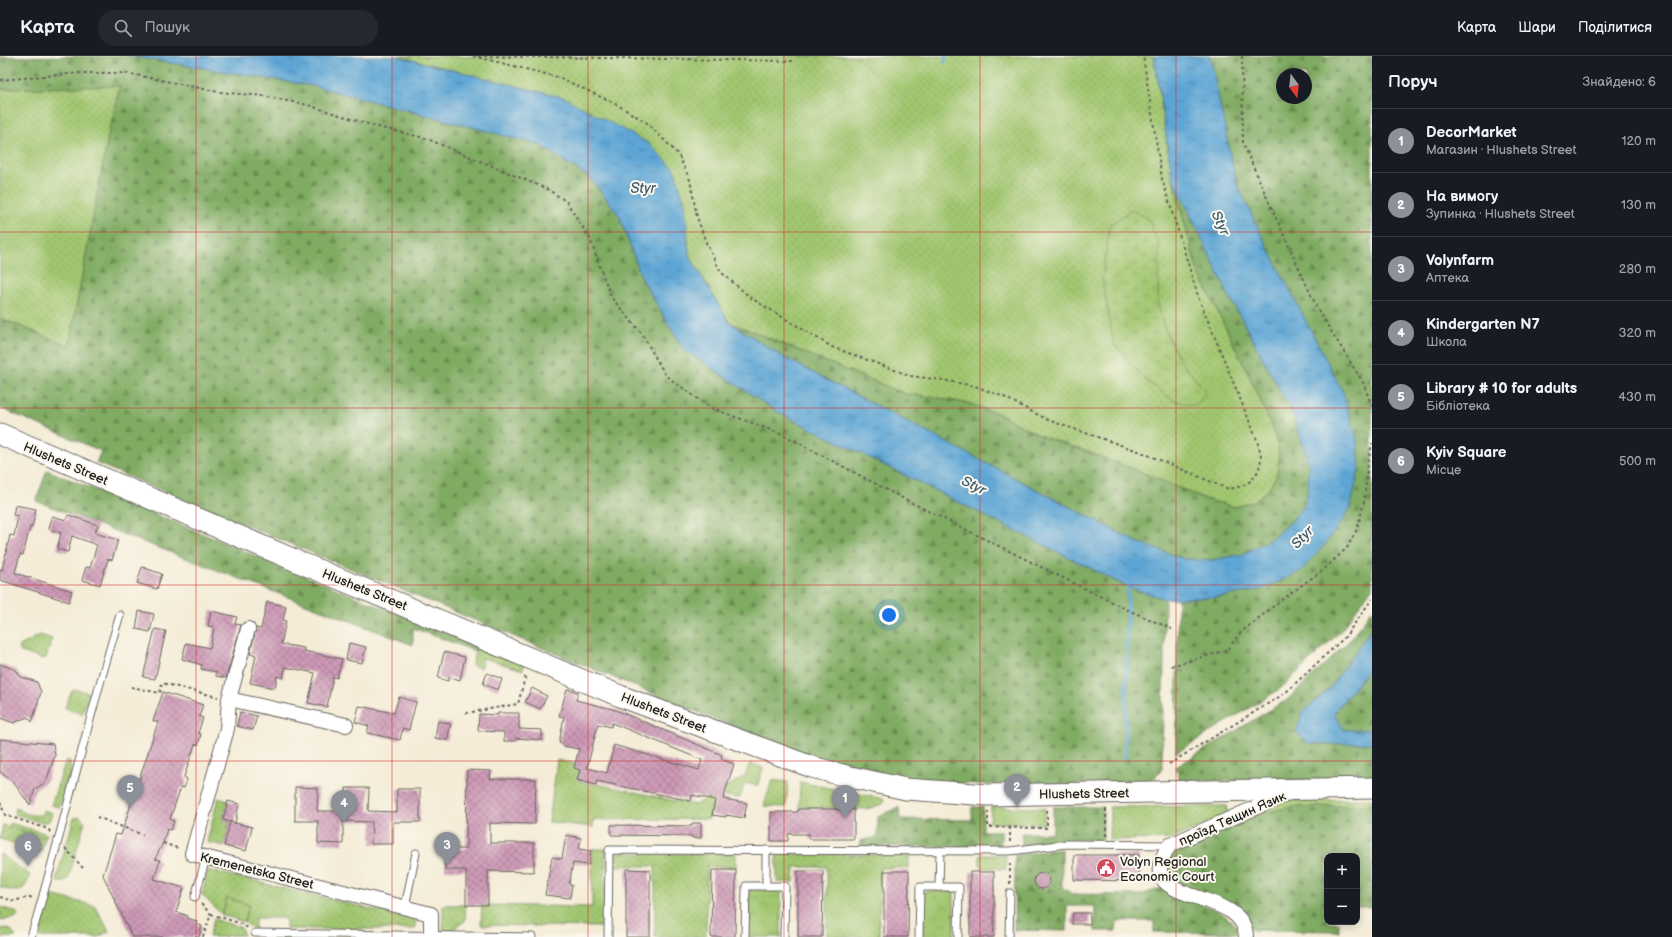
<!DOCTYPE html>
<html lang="uk">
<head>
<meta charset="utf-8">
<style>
	:root { --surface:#171b24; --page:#242831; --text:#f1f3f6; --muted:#9ea1a6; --line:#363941; --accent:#8c9099 }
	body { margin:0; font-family:"Balsamiq Sans",sans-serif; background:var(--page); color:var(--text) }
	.controls { position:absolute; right:12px; bottom:12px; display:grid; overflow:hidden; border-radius:8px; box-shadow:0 2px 10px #0003 }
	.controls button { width:36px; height:36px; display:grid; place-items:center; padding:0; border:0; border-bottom:1px solid var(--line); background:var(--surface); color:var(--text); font:20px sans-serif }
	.compass { position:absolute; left:1276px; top:12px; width:36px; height:36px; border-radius:50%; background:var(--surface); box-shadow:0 2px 10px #0003; rotate:165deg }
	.you { position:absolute; left:889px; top:559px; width:14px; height:14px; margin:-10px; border:3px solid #fff; border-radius:50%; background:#1a73e8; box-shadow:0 0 0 6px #1a73e833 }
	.badge { display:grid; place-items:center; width:26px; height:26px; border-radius:50%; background:var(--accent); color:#fff; font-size:13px; font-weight:700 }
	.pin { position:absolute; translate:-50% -33px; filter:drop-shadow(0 1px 2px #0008) }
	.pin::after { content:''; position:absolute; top:21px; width:14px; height:12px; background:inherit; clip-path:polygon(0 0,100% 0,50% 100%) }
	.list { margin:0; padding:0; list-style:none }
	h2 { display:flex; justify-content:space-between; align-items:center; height:52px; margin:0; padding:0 16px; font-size:17px }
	h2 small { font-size:13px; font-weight:400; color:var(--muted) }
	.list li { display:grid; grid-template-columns:26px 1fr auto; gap:12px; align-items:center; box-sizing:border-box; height:64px; padding:0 16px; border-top:1px solid var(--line) }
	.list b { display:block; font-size:15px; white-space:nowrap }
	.list p { margin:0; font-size:13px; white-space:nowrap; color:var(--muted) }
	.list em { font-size:13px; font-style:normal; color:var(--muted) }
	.icon { flex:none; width:22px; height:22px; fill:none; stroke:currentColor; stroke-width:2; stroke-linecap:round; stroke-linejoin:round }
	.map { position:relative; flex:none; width:1372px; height:881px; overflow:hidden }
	header { display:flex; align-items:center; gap:24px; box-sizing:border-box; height:56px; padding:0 20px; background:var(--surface); border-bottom:1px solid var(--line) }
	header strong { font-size:19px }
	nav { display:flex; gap:22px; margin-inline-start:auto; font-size:14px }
	.search { width:280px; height:36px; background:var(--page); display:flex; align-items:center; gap:10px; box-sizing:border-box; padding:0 14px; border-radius:22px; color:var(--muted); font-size:15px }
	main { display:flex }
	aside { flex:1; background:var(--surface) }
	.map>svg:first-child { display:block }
</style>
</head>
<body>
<header>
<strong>Карта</strong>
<div class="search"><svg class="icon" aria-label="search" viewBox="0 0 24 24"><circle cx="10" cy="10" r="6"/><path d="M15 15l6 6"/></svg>Пошук</div>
<nav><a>Карта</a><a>Шари</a><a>Поділитися</a></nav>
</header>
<main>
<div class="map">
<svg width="1372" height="881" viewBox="0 0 1372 881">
	<defs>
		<pattern id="grass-dots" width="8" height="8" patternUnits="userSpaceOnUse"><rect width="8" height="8" fill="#a1c670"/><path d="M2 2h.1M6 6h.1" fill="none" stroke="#8aaa60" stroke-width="1.8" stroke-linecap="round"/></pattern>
		<pattern id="forest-firs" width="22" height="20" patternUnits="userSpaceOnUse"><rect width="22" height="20" fill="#80ab62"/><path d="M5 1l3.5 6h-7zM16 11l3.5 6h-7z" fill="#688a50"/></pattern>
		<pattern id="wetland-marsh" width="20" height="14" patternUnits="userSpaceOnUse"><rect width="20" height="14" fill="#a1c670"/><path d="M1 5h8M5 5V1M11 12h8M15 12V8" fill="none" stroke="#8aaa60"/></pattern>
		<pattern id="park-crowns" width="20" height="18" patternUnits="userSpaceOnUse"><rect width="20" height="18" fill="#a1c670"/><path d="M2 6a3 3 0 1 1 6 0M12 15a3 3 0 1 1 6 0" fill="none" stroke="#8aaa60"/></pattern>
		<pattern id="garden-furrows" width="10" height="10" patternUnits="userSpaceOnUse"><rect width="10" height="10" fill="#a1c670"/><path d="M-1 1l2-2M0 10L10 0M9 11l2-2" fill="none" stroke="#8aaa60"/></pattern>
		<pattern id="water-ripples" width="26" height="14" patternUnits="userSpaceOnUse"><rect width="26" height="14" fill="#5da5d4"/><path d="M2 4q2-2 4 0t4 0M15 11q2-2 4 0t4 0" fill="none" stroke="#4c86ab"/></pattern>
		<pattern id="building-cross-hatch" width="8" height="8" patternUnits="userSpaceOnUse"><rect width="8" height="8" fill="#ce9ab7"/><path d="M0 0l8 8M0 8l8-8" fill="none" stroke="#a67d94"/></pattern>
	</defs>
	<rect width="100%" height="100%" fill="#fbf7ec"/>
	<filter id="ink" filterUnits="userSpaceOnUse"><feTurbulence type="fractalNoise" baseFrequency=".025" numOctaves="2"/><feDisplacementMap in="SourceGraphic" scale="8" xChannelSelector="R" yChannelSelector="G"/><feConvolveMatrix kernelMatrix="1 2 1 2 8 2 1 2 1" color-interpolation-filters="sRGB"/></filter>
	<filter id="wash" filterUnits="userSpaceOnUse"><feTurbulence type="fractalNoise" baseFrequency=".012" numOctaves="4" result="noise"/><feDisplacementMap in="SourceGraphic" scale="16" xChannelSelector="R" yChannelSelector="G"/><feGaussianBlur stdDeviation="0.9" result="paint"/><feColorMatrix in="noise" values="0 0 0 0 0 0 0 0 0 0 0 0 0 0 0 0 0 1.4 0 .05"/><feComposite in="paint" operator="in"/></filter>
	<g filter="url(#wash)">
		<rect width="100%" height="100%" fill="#f4ecd7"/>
		<g fill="url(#grass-dots)" stroke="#5e7146">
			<polygon points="396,0 1154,0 1172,120 1197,213 1255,332 1275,378 1279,398 1277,419 1266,436 1252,446 1235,451 1208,444 1089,396 1041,380 997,357 970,348 939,342 907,338 893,333 729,266 689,199 685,147 565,42"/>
			<polygon points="120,29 108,81 69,290 0,262 0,33"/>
			<polygon points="40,579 52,583 46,602 43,603 21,596 19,593 20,590"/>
			<polygon points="476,590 524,609 523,614 483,602 481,612 472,609"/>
			<polygon points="74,634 80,634 89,637 82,658 65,652 71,636"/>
			<polygon points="66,704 70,705 71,718 60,751 51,749"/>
			<polygon points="557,704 575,708 580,714 578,724 695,749 745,720 750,707 763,712 757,730 745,727 740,742 715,739 709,763 593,764 593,771 549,766"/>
			<polygon points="772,724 788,726 786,751 764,750"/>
			<polygon points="800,726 884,743 883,748 867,753 799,751"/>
			<polygon points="218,742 228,745 223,764 230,765 224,790 207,786"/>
			<polygon points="1372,743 1372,749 1291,751 1253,759 1285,744"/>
			<polygon points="1227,750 1227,759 1171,783 1109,784 1110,751"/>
			<path d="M16,751C23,758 32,760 42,759L43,754L52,757L49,765L42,767L14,758Z"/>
			<polygon points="991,751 1045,752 1044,768 990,767"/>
			<polygon points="80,761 85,766 68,823 64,826 58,826 56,824 74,762"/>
			<polygon points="10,767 47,778 45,782 9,771"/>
			<polygon points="592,793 606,793 605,871 481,869 482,849 592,851"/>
			<polygon points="613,797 736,798 736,811 707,811 706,881 655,881 655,810 613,810"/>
			<path d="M0,798L30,819C24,838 18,837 0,831Z"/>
			<polygon points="777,798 909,799 909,812 880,812 879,881 827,881 827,811 795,811 794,826 777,826"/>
			<polygon points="980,799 1006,799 1006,813 980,812"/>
			<polygon points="208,814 416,864 415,873 286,873 286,862 255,862 255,874 244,866 249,849 227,842 222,859 202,839"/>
			<polygon points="51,839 95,850 109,875 98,881 39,881"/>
			<polygon points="443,849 466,849 465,865 451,875 443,875"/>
			<polygon points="0,851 16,856 18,859 15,862 0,864"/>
			<polygon points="214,863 240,871 244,879 226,879 226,881 209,881"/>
			<polygon points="7,872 12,875 16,881 0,881 0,873"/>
		</g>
		<g fill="url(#forest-firs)" stroke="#4e643f" fill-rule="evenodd">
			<polygon points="128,0 314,30 540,89 590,122 619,159 642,223 683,293 776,355 1128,531 1165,543 1162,713 1153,724 1044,730 919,726 795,696 530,587 96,407 101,395 0,352 0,262 69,290 108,81 120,30 0,33 0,1"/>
			<path d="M1210,0H1372V532L1340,576L1280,633L1176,697L1178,543L1220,541L1327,486L1265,186L1236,126ZM1282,18H1306V42H1282Z"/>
			<polygon points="1172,120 1228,238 1293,358 1309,407 1308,432 1305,448 1292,465 1271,483 1243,498 1214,504 1184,503 1137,486 785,302 729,266 893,333 907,338 939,342 970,348 997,357 1041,380 1134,413 1208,444 1235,451 1252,446 1266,436 1277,419 1279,398 1275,378 1255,332 1197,213"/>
			<polygon points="47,414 476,590 475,595 413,572 413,589 36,445"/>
			<polygon points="1372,554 1372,572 1330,632 1302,657 1310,688 1372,687 1372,723 1180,725 1176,711 1288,643 1349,585"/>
			<polygon points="1372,609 1372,674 1344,674 1334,657"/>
			<polygon points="1372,749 1372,851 1357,851 1357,800 1327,800 1327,866 1339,866 1339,875 1252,874 1240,857 1177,828 1165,815 1174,793 1253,759 1291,751"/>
			<polygon points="899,751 900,763 972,764 972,751 983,751 983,775 1001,775 1001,791 860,790 860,785 877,781 878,760"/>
			<polygon points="1053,751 1103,751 1103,784 1066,784 1022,789 1022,777 1053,777"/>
			<polygon points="1062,793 1062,831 1072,838 1140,839 1162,832 1219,855 1236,869 1239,877 1154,876 1154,865 1117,865 1116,875 1095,875 1095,850 1067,850 1067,875 1014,874 1015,799"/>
		</g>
		<polygon fill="url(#wetland-marsh)" stroke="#5e7146" points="1131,153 1149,164 1159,189 1158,248 1164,272 1179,303 1206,336 1196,350 1175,345 1143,322 1114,288 1102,222 1110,169"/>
		<g fill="url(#park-crowns)" stroke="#5e7146">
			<rect x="749" y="834" width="32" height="47"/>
			<polygon points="924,835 954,835 954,881 923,881"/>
			<polygon points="227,842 249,849 244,866 222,859"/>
		</g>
		<polygon fill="url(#garden-furrows)" stroke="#5e7146" points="3,769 45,782 41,796 0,783"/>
		<g fill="url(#water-ripples)" stroke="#3c6078">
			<polygon points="128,0 396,0 565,42 648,87 674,112 685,147 689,199 729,266 785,302 1137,486 1184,503 1214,504 1243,498 1271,483 1292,465 1305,448 1308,432 1309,407 1293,358 1228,238 1172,120 1154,0 1210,0 1236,126 1265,186 1343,336 1357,384 1360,410 1350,453 1327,486 1301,515 1264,533 1220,541 1165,543 1128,531 776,355 683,293 642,223 619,159 590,122 540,89 314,30"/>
			<polygon points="1372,572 1372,609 1334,657 1344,674 1372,674 1372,687 1310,688 1296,676 1302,657 1330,632"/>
		</g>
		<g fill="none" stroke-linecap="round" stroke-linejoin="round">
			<g stroke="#5da5d4" stroke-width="3.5">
				<polyline points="945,6 946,0"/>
				<polyline points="1125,701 1128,527"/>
			</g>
		</g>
		<g id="blocks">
			<g fill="url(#building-cross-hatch)" fill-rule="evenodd">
				<polygon points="15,449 36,453 32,472 30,471 23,499 20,498 15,517 72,535 69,546 0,524 0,513 2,514 10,479 14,480 18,460 13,459"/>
				<polygon points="68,459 98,469 95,477 118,484 112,504 108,503 100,529 82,524 86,511 90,512 97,489 72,480 68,496 57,493 61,477 49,473 52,460 66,464"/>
				<polygon points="142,511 162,518 157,533 137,527"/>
				<polygon points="267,546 286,550 283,564 286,565 281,588 304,592 304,595 342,603 337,622 333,621 327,651 308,647 315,617 285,611 283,622 277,620 275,632 250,627 256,599 250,598 256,572 261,573"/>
				<polygon points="139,555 154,558 150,576 136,573"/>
				<polygon points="211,555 237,561 235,568 241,569 226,622 216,620 216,616 201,613 202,609 182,603 186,587 210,592 214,571 208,570"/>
				<polygon points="155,573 166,575 155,623 143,621"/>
				<polygon points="349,587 366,591 362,607 346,604"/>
				<polygon points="444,596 465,601 460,624 449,621 448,625 438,622"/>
				<polygon points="0,608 16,614 21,621 37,626 41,636 32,666 27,661 14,667 0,662"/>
				<polygon points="487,617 502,623 498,634 483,628"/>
				<polygon points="532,632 547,640 540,653 525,646"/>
				<path d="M567,633L578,636L576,644L616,654L722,699L721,703L734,708L723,743L747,747L744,762L726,759V761L712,759L715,744L692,739L691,745L597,725L596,729L577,724L580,714L574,712L579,693L563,690V688L559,687L564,661L559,660ZM612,667L702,704L699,714L614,689L607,717L587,712L598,668L611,671Z"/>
				<polygon points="163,636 203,649 199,660 203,662 198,677 201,678 198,689 195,688 184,721 187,723 184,732 181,731 170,763 174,765 171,774 167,773 163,787 155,803 160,804 154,823 184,832 176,856 188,860 187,862 197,865 196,868 202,870 199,881 132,881 103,819 116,778 121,779 158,666 153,665"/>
				<polygon points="399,641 416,646 409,674 403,672 400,684 367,677 369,670 355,666 359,650 394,657"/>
				<polygon points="240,656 257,660 253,674 237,670"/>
				<polygon points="498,657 519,657 519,673 542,674 542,684 516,682 516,685 504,685 504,676 478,675 479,658 498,659"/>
				<polygon points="438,665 451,668 447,684 435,682"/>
				<polygon points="0,683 53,688 55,699 46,726 35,733 30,749 13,726 0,716"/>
				<polygon points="467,714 491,715 490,723 536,723 535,768 490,767 490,787 534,787 534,816 488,815 488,849 466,849 466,814 445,814 445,793 466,793"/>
				<polygon points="295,731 318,732 317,755 346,755 346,732 369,732 368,755 397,756 397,733 420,733 420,766 393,766 393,788 371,788 372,766 343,765 343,788 318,787 318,765 295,765"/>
				<polygon points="228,745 239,748 235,767 223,764"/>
				<polygon points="798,753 854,753 854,783 809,783 809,778 788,778 788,785 771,785 771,756 798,756"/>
				<polygon points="230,766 252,771 246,795 224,790"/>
				<polygon points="692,767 701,767 701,782 692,782 692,780 611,779 611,769 692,770"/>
				<polygon points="566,779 581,782 579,793 591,795 589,809 573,807 569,829 572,829 570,842 545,839 552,801 562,803"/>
				<polygon points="1074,799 1139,799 1139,825 1074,824"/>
				<polygon points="626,813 650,814 650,881 626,881"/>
				<polygon points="712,814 736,814 735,881 711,881"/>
				<polygon points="798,815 823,815 822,881 798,881"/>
				<polygon points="884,815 909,815 908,881 884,881"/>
				<rect x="970" y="816" width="24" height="65"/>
				<circle cx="1042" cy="825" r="8"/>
				<polygon points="1073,857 1090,857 1090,868 1072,868"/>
			</g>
		</g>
	</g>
	<g filter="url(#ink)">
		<use href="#blocks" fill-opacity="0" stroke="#68655d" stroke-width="1"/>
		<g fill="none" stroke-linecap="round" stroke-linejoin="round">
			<defs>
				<g id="lane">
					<polyline points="766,830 766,794"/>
					<polyline points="939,831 940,795"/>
					<polyline points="195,841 206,802"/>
					<polyline points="405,851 416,797"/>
					<polyline points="255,877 532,881"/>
					<path d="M31,881C63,774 87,665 120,559"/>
					<polyline points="608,881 609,794 1010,795 1066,788 1170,789"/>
					<polyline points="745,881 746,830 785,830 784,881"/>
					<polyline points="919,881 920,831 959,831 958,881"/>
					<polyline points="1009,881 1010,837"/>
				</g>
				<g id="street">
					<polyline points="248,573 229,643 227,673 192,798 431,858 431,881"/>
					<polyline points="229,643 346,669"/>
					<path d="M1246,881C1246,829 1124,852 1170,789L1289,737"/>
				</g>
				<polyline id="secondary" points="0,378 299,506 620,640 812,711 846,720 906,733 988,739 1372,732"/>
			</defs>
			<use href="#lane" stroke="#68655d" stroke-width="9"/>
			<use href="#street" stroke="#68655d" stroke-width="16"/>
			<use href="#secondary" stroke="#68655d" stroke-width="23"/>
			<g stroke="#68655d" stroke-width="2" stroke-dasharray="3 3" stroke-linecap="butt">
				<path d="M473,0L558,21L614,47L646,66L678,98L690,124L697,161L707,189L721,216L751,242L832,291L911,320L943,324L975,330L1004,341L1048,364L1141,396L1226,432C1246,434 1261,420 1261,400C1260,394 1258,389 1257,384L1199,243L1162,123L1143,0"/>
				<polyline points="478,0 794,5"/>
				<polyline points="1242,0 1243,87 1271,151 1318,254 1364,328 1372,351"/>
				<polyline points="0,24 80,17 126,17 219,36 263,40 308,49 374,70 425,82 547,133 566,145 590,183 611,241 642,278 666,320 711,352 782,378 906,444 1128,554 1172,573"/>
				<polyline points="1171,610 1227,594 1241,576 1284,542 1323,514 1347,492 1357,473 1364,446 1368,407 1372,387"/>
				<polyline points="131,631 160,637 162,627 218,641"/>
				<polyline points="466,657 518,648 526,618"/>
				<polyline points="1169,708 1284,638 1345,581 1372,543"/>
				<polyline points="0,746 5,759 48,773 51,777"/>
				<polyline points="988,755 988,771 1047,772 1047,753"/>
				<polyline points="97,761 143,779"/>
				<polyline points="1106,780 1106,752"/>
				<polyline points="1010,786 1010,771"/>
				<polyline points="163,787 180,793"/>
				<polyline points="65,792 83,812"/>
				<polyline points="1010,828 1010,805"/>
				<polyline points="0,841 13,845 29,841 34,842"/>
				<polyline points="201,848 211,858 203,881"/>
				<polyline points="211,858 242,868 248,872"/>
			</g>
			<use href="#lane" stroke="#fff" stroke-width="7"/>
			<use href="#street" stroke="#fff" stroke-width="14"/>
			<use href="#secondary" stroke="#fff" stroke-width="21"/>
		</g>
	</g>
	<path fill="none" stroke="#d62828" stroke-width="1" stroke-opacity="0.55" d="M196,0V881M392,0V881M588,0V881M784,0V881M980,0V881M1176,0V881M0,176H1372M0,352H1372M0,529H1372M0,705H1372"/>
	<defs>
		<symbol id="civic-disc" viewBox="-11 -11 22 22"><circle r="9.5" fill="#d1495b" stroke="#fbf7ec"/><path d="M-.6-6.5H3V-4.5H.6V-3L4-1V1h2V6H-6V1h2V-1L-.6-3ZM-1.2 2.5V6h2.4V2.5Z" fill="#fff"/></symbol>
	</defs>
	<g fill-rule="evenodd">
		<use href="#civic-disc" x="1095" y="801" width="22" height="22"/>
	</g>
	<g text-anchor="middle" stroke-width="4" stroke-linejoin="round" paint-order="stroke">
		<g font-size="13" fill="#1c1c1c" stroke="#fbf7ec">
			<text transform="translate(66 407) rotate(23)" y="5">Hlushets Street</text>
			<text transform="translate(365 533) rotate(22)" y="5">Hlushets Street</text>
			<text transform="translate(664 656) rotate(21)" y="5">Hlushets Street</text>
			<text transform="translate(1084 737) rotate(-1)" y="5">Hlushets Street</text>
			<text transform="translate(1232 762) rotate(-24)" y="5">проїзд Тещин Язик</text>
			<text transform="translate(257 814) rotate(14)" y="5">Kremenetska Street</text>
		</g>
		<g font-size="13" fill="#1c1c1c" stroke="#fbf7ec" text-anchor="start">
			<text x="1120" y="810">Volyn Regional<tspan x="1120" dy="15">Economic Court</tspan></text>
		</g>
		<g font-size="14" font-style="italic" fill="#395a6f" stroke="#fbf7ec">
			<text x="643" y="137">Styr</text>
			<text transform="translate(1221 167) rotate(66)" y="5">Styr</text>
			<text transform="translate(974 429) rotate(27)" y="5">Styr</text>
			<text transform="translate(1302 481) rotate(-46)" y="5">Styr</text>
		</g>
	</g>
</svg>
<div class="controls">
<button>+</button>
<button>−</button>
</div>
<svg class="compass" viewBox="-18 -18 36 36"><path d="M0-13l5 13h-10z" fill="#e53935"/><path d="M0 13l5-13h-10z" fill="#9ea1a6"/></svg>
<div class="you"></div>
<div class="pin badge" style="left:845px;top:762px">1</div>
<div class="pin badge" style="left:1017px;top:751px">2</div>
<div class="pin badge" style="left:447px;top:809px">3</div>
<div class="pin badge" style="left:344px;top:767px">4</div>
<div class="pin badge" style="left:130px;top:752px">5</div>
<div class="pin badge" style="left:28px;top:810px">6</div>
</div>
<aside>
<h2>Поруч<small>Знайдено: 6</small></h2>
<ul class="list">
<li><span class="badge">1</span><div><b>DecorMarket</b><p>Магазин · Hlushets Street</p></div><em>120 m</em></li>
<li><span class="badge">2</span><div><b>На вимогу</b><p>Зупинка · Hlushets Street</p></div><em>130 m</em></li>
<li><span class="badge">3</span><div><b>Volynfarm</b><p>Аптека</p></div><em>280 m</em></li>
<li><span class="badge">4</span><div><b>Kindergarten N7</b><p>Школа</p></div><em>320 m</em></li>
<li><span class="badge">5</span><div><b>Library # 10 for adults</b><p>Бібліотека</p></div><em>430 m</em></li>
<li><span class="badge">6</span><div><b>Kyiv Square</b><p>Місце</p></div><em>500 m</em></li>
</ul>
</aside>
</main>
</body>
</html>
